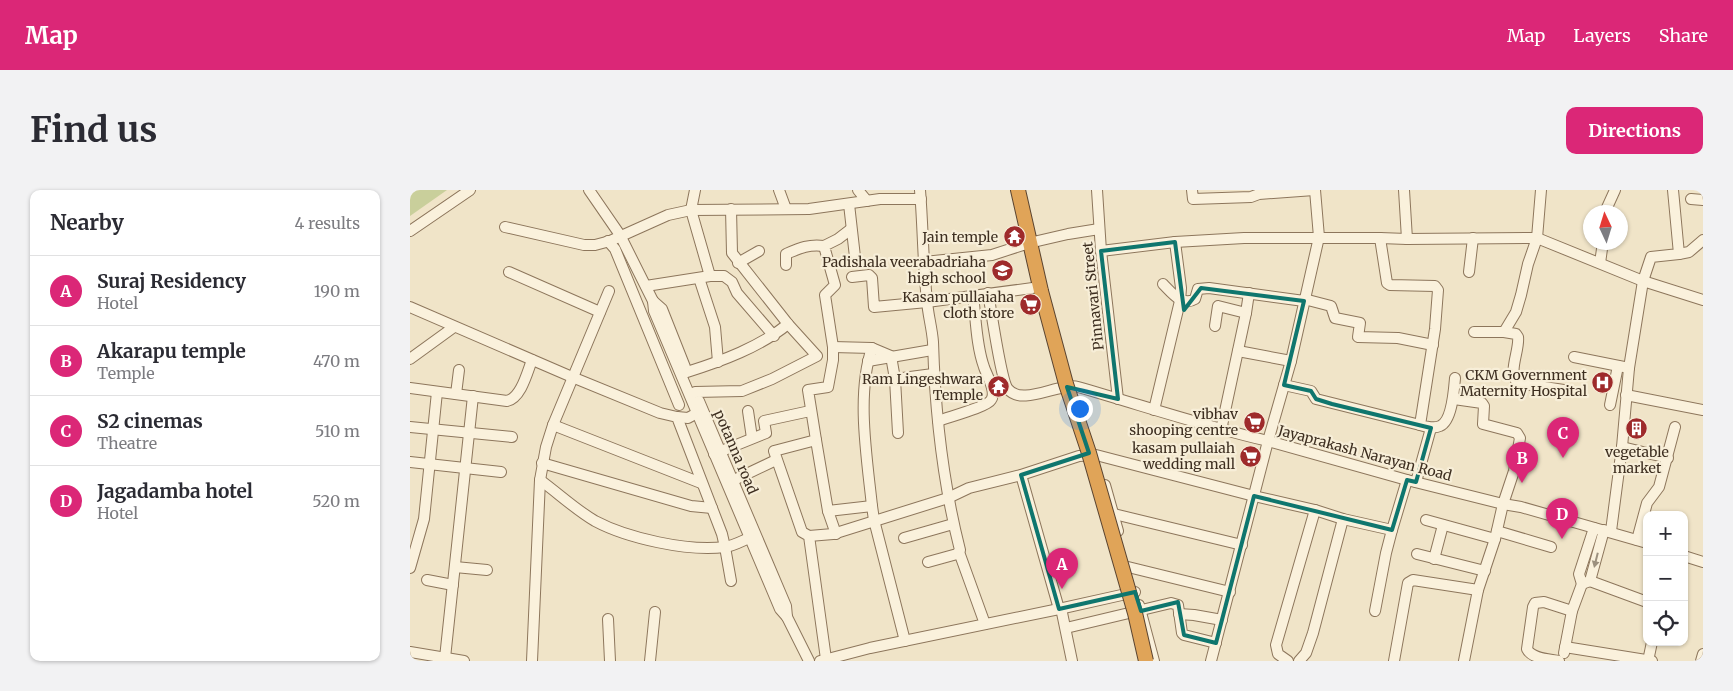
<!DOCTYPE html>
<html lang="en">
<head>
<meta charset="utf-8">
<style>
	:root { --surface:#fff; --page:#f2f2f3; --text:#2b2b33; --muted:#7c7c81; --line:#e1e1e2; --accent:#db2777 }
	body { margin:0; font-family:Merriweather,serif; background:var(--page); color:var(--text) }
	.controls { position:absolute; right:15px; bottom:15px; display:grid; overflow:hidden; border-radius:10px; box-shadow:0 1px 4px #0004 }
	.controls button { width:45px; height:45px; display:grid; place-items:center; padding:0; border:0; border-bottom:1px solid var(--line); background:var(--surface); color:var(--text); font:25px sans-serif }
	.compass { position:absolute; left:1173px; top:15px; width:45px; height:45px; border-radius:50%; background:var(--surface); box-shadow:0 1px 4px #0004; rotate:356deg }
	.you { position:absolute; left:669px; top:218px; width:18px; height:18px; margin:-12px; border:4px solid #fff; border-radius:50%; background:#1a73e8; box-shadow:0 0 0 8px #1a73e833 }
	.badge { display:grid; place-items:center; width:32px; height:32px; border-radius:50%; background:var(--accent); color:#fff; font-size:16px; font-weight:700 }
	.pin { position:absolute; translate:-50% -41px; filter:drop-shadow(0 1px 2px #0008) }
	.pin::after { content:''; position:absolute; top:26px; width:18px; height:15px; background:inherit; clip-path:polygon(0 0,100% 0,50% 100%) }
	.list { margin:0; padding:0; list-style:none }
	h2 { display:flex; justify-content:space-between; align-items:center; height:65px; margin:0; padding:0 20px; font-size:21px }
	h2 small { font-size:16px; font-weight:400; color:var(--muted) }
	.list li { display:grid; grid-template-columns:32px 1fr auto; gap:15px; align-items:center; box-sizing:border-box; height:70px; padding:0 20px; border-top:1px solid var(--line) }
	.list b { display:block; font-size:19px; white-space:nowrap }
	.list p { margin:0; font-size:16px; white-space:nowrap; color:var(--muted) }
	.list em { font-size:16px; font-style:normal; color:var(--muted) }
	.icon { flex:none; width:28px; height:28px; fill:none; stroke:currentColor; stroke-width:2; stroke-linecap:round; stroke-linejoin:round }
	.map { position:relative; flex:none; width:1293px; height:471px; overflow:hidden; border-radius:10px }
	header { display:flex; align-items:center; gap:30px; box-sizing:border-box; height:70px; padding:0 25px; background:var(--accent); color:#fff }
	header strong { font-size:24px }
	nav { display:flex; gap:28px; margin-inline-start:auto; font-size:18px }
	.intro { display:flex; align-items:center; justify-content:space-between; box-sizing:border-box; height:120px; padding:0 30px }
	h1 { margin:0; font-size:35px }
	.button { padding:12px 22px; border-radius:10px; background:var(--accent); color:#fff; font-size:18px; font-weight:700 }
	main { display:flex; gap:30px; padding:0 30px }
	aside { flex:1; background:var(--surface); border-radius:10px; box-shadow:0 1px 4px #0004 }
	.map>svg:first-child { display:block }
</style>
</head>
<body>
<header>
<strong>Map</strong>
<nav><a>Map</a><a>Layers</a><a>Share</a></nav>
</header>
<div class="intro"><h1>Find us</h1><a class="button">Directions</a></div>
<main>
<aside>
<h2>Nearby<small>4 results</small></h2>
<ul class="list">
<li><span class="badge">A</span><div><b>Suraj Residency</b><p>Hotel</p></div><em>190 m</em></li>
<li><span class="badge">B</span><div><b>Akarapu temple</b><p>Temple</p></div><em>470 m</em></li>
<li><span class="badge">C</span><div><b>S2 cinemas</b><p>Theatre</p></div><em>510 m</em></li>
<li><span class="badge">D</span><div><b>Jagadamba hotel</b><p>Hotel</p></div><em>520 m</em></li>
</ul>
</aside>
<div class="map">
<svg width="1293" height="471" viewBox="0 0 1293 471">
	<rect width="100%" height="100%" fill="#f0e4c8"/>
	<polygon fill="#c9cf9b" points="0,0 37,0 0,26"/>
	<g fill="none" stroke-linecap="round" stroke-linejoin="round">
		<defs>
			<g id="minor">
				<polyline points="179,0 210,45 243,111 244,121 370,419 377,427 399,471"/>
				<polyline points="285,0 281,20 300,86"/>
				<polyline points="369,0 376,19"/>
				<polyline points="448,0 457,11"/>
				<path d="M510,0C513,37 513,74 517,111C518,125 522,138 523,152C525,222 533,293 550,360L547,364L518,372"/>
				<polyline points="687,0 691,61 708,209"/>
				<polyline points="782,0 783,9 841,7 849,4 904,0"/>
				<polyline points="905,0 909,47 881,171 858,251 997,290 1093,314 1111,317 1237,353"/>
				<polyline points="994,0 997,49"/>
				<polyline points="1281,9 1293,10"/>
				<polyline points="439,14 445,67"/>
				<polyline points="1195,22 1205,0"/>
				<polyline points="95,37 174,55 185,55 200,51 258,25 281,20 399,19 470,9 511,9"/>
				<polyline points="0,41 60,0"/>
				<path d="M970,48L977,93L980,95L1025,96L1028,100L1025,139L1010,235C1017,237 1024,239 1030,236C1042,231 1044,200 1045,188"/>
				<polyline points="198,51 205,59 269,215"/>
				<polyline points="691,61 765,52 834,48 970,48 997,49 1127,48 1233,91 1293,110"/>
				<polyline points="1269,64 1279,62 1293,50"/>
				<polyline points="514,72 582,65 619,53 658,44 689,39"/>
				<polyline points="328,73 349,61"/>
				<polyline points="1190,73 1193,52"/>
				<path d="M376,75V64C390,58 399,54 414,56"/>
				<polyline points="99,82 190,122"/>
				<polyline points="1059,82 1063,48"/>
				<polyline points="442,87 459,85 462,88 464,117 517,112 630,97"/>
				<polyline points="289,88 305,137 308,172"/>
				<path d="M753,94C762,103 772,117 785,109L788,99L799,98L894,111"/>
				<polyline points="236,96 300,86 314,86 322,92 327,103 364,146"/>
				<path d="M578,103C581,118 591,191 598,199C612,217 650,192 668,197C731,215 793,236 858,251L801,471"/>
				<polyline points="894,109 921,116 925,128 950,133 948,147 988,148 1023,155"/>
				<polyline points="243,111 252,119 275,177"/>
				<polyline points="0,117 162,187 250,223 267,227 312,344 315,357 321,391"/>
				<polyline points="805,136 808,116 836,123 839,103"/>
				<polyline points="1064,142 1094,142 1106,122 1111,105 1118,74 1127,48 1131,0"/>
				<path d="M1094,142L1106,144L1108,147C1110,160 1097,183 1108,193L1160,201"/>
				<polyline points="423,157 462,158 481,166 485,189 488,243"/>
				<path d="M462,158C446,204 457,268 462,316L464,330L495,451"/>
				<polyline points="828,161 881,171"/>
				<polyline points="1164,167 1219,178"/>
				<polyline points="0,169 44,137"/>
				<polyline points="458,171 522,160"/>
				<path d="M277,182C312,171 350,157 378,134"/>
				<polyline points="485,189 523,184"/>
				<polyline points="874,195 901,201 906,209 1010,235"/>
				<path d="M0,198L97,211C111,208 117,183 122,170"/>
				<polyline points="285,202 332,201 362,189 407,166 378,134 322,63 321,19"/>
				<polyline points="46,204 49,180"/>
				<polyline points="1216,205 1293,220"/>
				<polyline points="1044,209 1072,213 1074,216 1073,234 1107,243 1110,248 1104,281 1093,314 1085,349 1068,400 1054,471"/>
				<polyline points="289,211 376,416 377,427"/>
				<polyline points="1200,215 1208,176"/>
				<polyline points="744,220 770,111 771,98 765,52"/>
				<polyline points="338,221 342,248"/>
				<polyline points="267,227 278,228 287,223"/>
				<path d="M528,231C538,227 577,217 581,210C587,202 577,186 574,177C566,155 566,128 563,105"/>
				<polyline points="143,235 291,293"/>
				<polyline points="0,237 102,247"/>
				<polyline points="811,240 836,123"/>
				<polyline points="406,250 418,321 426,344"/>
				<polyline points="1212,257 1258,268"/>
				<polyline points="304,264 356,243 354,231 400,221"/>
				<polyline points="0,272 91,282"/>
				<polyline points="132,273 281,316 302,318"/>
				<polyline points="611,285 649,419"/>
				<path d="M130,290C148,303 166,320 185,331C217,348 278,362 315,357C323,356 332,351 339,348"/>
				<polyline points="324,290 366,270"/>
				<polyline points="1006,292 1021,238"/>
				<polyline points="695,295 708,341"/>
				<polyline points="418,321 462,316"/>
				<polyline points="704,324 832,355"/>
				<polyline points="1016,330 1085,349"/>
				<polyline points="1087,341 1141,357"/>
				<polyline points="1201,341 1212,257 1219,178 1233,91 1241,67 1269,64 1263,0"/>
				<polyline points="399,346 423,344 538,308 559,298 611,285 669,266 686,265 844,306 905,320 933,329 982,340 997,290"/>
				<polyline points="494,348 543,334"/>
				<polyline points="1227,350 1237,313 1249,297 1265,237"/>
				<polyline points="549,362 575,434"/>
				<polyline points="1007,364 1075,381"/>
				<polyline points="1274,366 1293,372"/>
				<polyline points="1024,369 1033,335"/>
				<polyline points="45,377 77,380"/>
				<polyline points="718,377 820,402"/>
				<polyline points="0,378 14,329 27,202"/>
				<polyline points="17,390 43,395"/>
				<polyline points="1180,391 1237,412"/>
				<polyline points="1172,394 1180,391 1194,340"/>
				<polyline points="1172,394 1169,384 1184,338"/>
				<polyline points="729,415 744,471"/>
				<polyline points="651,418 662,471"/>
				<polyline points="965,421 976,363 982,340"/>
				<polyline points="769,424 784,425 812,430"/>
				<polyline points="198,429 200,471"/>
				<polyline points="656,438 761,413 768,415 772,443 774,445 806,453"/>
				<polyline points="1155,457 1242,471"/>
				<polyline points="0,462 54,471"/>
				<polyline points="1154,463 1162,421 1172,394"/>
				<polyline points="35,468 63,206"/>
				<polyline points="416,469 399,346 392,342 364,261 406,250 398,200 418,197 423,170 423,157 415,105 425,95 414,56 428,49 441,39"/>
				<polyline points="122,471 130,290 136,257 143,235 199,101"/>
				<polyline points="240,471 245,422"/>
				<polyline points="410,471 460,458 649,419 725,402"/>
				<polyline points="878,471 868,464 866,455 905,320"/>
				<polyline points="889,471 896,463 903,443 933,329"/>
				<polyline points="984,471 998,393 1003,390 1068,400"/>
				<path d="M1149,471C1139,469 1122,469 1117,459L1123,417L1125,413L1134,412L1162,421"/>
				<polyline points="1238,471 1242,452"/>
				<polyline points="1291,471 1293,464"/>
			</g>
			<polyline id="highway" points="608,0 631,101"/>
		</defs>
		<use href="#minor" stroke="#8d765c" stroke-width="12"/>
		<use href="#highway" stroke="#5b4430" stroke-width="16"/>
		<use href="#minor" stroke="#faf1dc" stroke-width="10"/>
		<use href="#highway" stroke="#e0a458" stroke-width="14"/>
		<defs>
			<polyline id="highway-bridge" points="631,101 656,194 679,263 725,423 736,471"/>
		</defs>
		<use href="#highway-bridge" stroke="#5b4430" stroke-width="16" stroke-linecap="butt"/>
		<use href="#highway-bridge" stroke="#e0a458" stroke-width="14"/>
	</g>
	<defs><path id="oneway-solid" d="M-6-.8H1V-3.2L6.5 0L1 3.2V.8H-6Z" transform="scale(1.25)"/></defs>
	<use fill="#9c907e" href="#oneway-solid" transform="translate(1186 370) rotate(104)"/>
	<path fill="none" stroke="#0f766e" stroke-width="4" stroke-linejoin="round" d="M765,52L774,120L791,98L894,111L874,195L901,201L906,209L922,214L1021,238L1006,292L997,290L982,340L844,306L806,453L774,445L768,412L731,421L725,402L649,419L611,285L679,263L657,197L708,209L691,61Z"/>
	<defs>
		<symbol id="temple-disc" viewBox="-11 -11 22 22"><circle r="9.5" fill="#9e2a2b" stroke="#f7eed8"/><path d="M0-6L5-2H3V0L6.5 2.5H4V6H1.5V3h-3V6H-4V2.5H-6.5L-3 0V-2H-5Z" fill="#fff"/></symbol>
		<symbol id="school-disc" viewBox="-11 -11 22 22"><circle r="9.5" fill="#9e2a2b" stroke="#f7eed8"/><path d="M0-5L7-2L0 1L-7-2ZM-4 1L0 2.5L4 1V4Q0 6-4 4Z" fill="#fff"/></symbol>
		<symbol id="supermarket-disc" viewBox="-11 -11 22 22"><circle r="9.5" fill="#9e2a2b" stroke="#f7eed8"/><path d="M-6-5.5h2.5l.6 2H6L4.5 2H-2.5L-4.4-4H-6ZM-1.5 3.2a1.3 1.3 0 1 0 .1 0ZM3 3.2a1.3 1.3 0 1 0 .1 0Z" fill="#fff"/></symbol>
		<symbol id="hospital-disc" viewBox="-11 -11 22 22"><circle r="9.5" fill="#9e2a2b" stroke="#f7eed8"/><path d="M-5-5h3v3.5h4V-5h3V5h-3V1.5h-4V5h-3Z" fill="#fff"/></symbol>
		<symbol id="building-disc" viewBox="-11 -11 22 22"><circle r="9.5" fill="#9e2a2b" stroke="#f7eed8"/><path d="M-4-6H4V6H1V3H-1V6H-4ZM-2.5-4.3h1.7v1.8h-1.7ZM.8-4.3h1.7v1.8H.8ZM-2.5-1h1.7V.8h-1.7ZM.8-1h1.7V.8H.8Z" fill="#fff"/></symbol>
	</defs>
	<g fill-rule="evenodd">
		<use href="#temple-disc" x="592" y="34" width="25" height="25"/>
		<use href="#school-disc" x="580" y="68" width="25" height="25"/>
		<use href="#supermarket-disc" x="608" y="102" width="25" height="25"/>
		<use href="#hospital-disc" x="1180" y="180" width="25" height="25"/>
		<use href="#temple-disc" x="576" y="184" width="25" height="25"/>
		<use href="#supermarket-disc" x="832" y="220" width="25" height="25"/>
		<use href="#building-disc" x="1214" y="226" width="25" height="25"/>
		<use href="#supermarket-disc" x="828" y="254" width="25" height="25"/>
	</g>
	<g text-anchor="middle" stroke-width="4.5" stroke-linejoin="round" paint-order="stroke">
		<g font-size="14" fill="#3d2e20" stroke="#f7eed8" text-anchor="end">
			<text x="588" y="52">Jain temple</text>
			<text x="576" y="77">Padishala veerabadriaha<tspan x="576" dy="16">high school</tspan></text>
			<text x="604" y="112">Kasam pullaiaha<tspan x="604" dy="16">cloth store</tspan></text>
			<text x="1177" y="190">CKM Government<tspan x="1177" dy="16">Maternity Hospital</tspan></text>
			<text x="573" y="194">Ram Lingeshwara<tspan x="573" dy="16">Temple</tspan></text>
			<text x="828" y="229">vibhav<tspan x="828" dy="16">shooping centre</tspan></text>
			<text x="825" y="263">kasam pullaiah<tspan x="825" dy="16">wedding mall</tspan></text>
			<text x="1227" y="267" text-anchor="middle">vegetable<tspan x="1227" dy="16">market</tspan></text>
		</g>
		<g font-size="14" fill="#3d2e20" stroke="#f7eed8">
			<text transform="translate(683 106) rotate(-96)" y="5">Pinnavari Street</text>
			<text transform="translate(326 262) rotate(67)" y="5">potanna road</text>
			<text transform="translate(955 263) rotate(15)" y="5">Jayaprakash Narayan Road</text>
		</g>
	</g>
</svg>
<div class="controls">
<button>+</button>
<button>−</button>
<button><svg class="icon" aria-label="locate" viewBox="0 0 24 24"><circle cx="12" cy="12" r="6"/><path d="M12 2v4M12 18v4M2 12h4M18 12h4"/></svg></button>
</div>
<svg class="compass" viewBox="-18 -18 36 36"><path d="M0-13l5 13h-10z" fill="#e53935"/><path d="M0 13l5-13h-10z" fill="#7c7c81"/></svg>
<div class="you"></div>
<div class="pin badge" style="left:652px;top:399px">A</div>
<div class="pin badge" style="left:1112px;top:293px">B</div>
<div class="pin badge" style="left:1153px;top:268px">C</div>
<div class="pin badge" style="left:1152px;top:349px">D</div>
</div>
</main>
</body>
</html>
